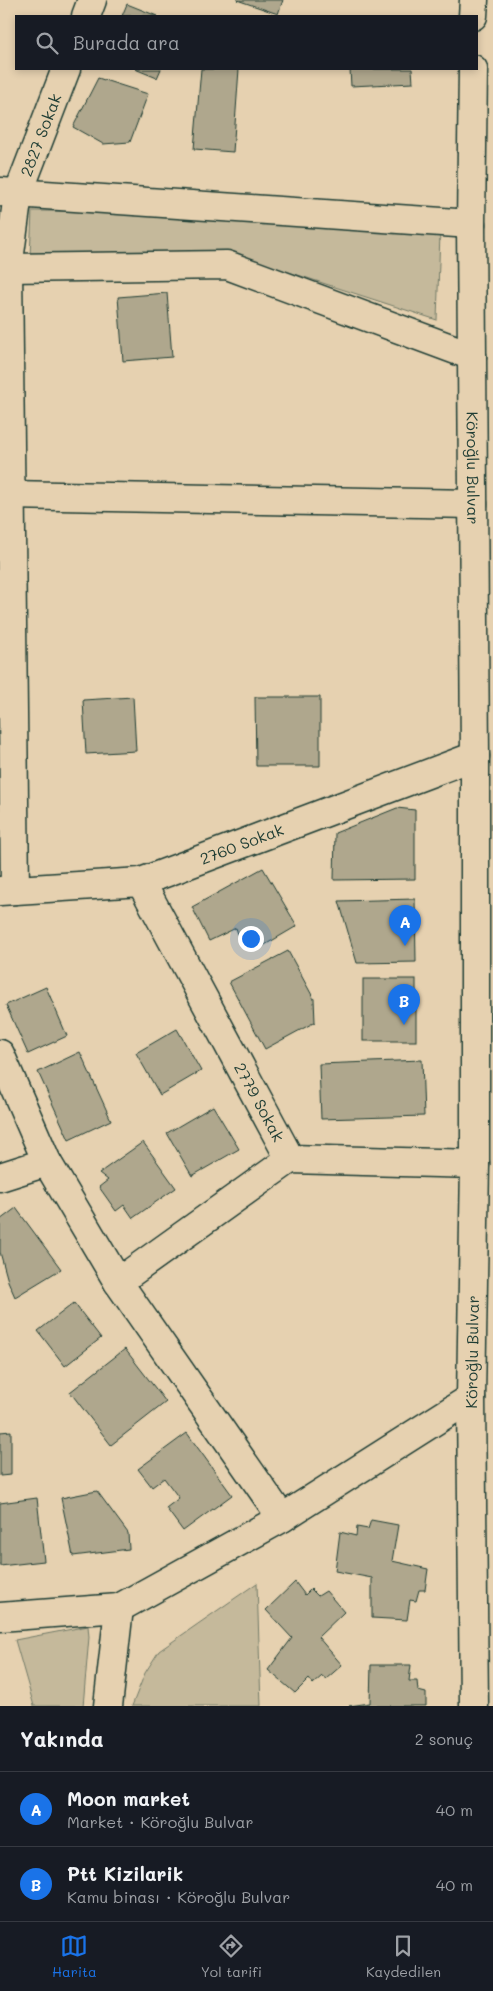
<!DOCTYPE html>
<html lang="tr">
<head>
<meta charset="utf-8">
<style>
	:root { --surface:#171b24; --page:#242831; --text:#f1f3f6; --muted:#9ea1a6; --line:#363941; --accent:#1a73e8 }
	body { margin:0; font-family:Mali,sans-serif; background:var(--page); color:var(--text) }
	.you { position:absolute; left:250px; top:938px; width:18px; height:18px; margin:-12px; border:4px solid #fff; border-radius:50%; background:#1a73e8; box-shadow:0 0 0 8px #1a73e833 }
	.badge { display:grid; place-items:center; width:32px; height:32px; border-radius:50%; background:var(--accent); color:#fff; font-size:16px; font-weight:700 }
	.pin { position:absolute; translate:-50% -41px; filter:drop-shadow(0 1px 2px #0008) }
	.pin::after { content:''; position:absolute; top:26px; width:18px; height:15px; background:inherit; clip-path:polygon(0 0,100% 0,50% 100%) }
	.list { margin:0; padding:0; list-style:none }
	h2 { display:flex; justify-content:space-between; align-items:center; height:65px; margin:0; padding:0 20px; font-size:21px }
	h2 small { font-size:16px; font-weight:400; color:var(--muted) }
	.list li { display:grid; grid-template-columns:32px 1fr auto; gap:15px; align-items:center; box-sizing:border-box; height:75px; padding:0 20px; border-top:1px solid var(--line) }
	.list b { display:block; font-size:19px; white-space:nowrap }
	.list p { margin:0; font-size:16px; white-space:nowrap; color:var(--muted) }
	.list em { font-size:16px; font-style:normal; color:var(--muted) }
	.icon { flex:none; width:28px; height:28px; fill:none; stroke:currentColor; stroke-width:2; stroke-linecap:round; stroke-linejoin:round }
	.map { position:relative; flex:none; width:493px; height:1706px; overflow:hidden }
	.search { position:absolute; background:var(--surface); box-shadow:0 2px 8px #0003; left:15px; right:15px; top:15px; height:55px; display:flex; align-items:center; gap:12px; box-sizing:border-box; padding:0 18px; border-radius:0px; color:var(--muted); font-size:19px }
	.sheet { height:215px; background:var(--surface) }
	nav { display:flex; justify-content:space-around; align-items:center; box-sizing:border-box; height:70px; border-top:1px solid var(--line); background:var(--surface); font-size:14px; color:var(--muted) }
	nav a { display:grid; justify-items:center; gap:2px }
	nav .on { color:var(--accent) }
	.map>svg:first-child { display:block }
</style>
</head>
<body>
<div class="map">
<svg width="493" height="1706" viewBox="0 0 493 1706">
	<rect width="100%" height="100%" fill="#e6d1b0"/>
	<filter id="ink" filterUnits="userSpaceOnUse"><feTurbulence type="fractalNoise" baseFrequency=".02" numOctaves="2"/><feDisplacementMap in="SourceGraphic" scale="10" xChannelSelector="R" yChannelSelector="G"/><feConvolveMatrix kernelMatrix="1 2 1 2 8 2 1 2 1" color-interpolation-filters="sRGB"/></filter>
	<g filter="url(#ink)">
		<g fill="#c5b99b" stroke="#727b68">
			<polygon points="32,211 199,212 440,233 437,320 230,253 30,257"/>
			<polygon points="257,1583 261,1706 132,1706 145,1673 159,1651"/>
			<polygon points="88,1626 89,1637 83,1706 34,1706 15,1640"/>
		</g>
		<g fill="#afa78d" stroke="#1f3d34">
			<polygon points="237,0 283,0 278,14"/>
			<polygon points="127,4 157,16 122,16"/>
			<polygon points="135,69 161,69 157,78"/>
			<polygon points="201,69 239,69 233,152 194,149"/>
			<polygon points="350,69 412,69 413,83 351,86"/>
			<polygon points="98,78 148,94 130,142 103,144 73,127"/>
			<polygon points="167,293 172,357 123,361 118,297"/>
			<polygon points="133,697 136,751 86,754 83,700"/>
			<polygon points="255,697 320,697 320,766 256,766"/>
			<polygon points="397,808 415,810 415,879 334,880 335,833"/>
			<polygon points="263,868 297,926 263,946 253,940 242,946 236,928 209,941 192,907"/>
			<polygon points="415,899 416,962 357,963 339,901"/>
			<polygon points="288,951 314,999 315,1022 265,1049 229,982"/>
			<rect x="363" y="979" width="53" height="62"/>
			<polygon points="46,987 67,1036 28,1054 6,1005"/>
			<polygon points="177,1029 201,1071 160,1095 136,1053"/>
			<polygon points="80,1052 111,1120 69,1140 38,1072"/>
			<polygon points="422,1060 424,1116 321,1119 319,1064"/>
			<polygon points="213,1106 239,1149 192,1176 167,1133"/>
			<polygon points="143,1142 176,1188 133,1218 124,1205 116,1211 99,1187 108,1180 99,1173"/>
			<polygon points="16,1208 61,1269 15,1297 8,1281 0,1252 0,1220"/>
			<polygon points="74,1303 101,1338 65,1366 38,1331"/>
			<polygon points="125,1349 166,1402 111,1445 70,1392"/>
			<polygon points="11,1431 11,1475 0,1476 0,1432"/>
			<polygon points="187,1433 232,1495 183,1531 166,1508 179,1498 164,1478 152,1487 138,1469"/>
			<polygon points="97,1491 128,1533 129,1549 73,1556 61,1498"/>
			<polygon points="37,1498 44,1561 0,1566 0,1503"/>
			<polygon points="371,1520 398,1525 392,1561 428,1569 425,1590 419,1590 416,1601 410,1600 407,1620 372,1618 372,1578 335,1571 340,1532 356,1536 357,1527 368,1529"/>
			<polygon points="295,1582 305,1595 311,1589 318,1596 326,1591 344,1612 318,1637 342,1665 326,1679 322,1676 313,1684 309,1679 295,1693 268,1670 292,1638 266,1610"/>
			<polygon points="371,1665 411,1665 409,1681 417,1681 418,1691 426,1693 426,1706 349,1706 370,1703"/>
		</g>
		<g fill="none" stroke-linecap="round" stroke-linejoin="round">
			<defs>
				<g id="minor">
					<polyline points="86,16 92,0"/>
					<polyline points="1,192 471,224"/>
					<polyline points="8,268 227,265 472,356"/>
					<polyline points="9,495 473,504"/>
					<path id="s1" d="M141,882L290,1159L475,1164"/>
					<path id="s2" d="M15,890L8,268L18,194L66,69"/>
					<path id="s3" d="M0,891L141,882L475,756"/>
					<polyline points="0,1054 47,1162 118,1282 282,1518"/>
					<polyline points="0,1177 47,1162"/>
					<polyline points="118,1282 290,1159"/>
					<polyline points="0,1617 119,1608 282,1518 471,1398"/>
					<polyline points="108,1706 119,1608"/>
				</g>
				<g id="primary">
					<polyline points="473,16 474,0"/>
					<path id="s4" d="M473,69L471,224L475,756V1164L471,1398L474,1706"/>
				</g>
			</defs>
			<use href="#minor" stroke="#1f3d34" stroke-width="31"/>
			<use href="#primary" stroke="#1f3d34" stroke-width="31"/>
			<use href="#minor" stroke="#e6d1b0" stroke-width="28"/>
			<use href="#primary" stroke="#e6d1b0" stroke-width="28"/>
		</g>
	</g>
	<g text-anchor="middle" stroke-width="4" stroke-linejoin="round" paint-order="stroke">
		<g font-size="16" fill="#1f3d34" stroke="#e6d1b0">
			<text dy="6" stroke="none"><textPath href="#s2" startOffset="760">2827 Sokak</textPath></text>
			<text dy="6" stroke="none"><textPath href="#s4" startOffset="399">Köroğlu Bulvar</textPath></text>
			<text dy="6" stroke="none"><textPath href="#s3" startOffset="249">2760 Sokak</textPath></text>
			<text dy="6" stroke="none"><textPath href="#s1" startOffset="250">2779 Sokak</textPath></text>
			<text transform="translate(472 1352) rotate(-89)" y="6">Köroğlu Bulvar</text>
		</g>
	</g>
</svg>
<div class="you"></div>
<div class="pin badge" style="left:405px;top:946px">A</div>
<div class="pin badge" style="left:404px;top:1025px">B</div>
<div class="search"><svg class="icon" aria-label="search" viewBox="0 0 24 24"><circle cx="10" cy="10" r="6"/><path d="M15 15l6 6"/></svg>Burada ara</div>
</div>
<section class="sheet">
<h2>Yakında<small>2 sonuç</small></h2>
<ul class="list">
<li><span class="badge">A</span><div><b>Moon market</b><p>Market · Köroğlu Bulvar</p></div><em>40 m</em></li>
<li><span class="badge">B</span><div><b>Ptt Kizilarik</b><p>Kamu binası · Köroğlu Bulvar</p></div><em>40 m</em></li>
</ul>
</section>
<nav>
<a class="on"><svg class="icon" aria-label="map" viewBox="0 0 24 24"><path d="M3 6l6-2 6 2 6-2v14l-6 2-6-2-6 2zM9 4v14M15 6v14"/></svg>Harita</a>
<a><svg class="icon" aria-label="directions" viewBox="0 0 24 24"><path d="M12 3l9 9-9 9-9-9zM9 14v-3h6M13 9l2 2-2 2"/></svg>Yol tarifi</a>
<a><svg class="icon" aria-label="saved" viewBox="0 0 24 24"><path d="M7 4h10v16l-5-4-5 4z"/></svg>Kaydedilen</a>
</nav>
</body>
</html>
